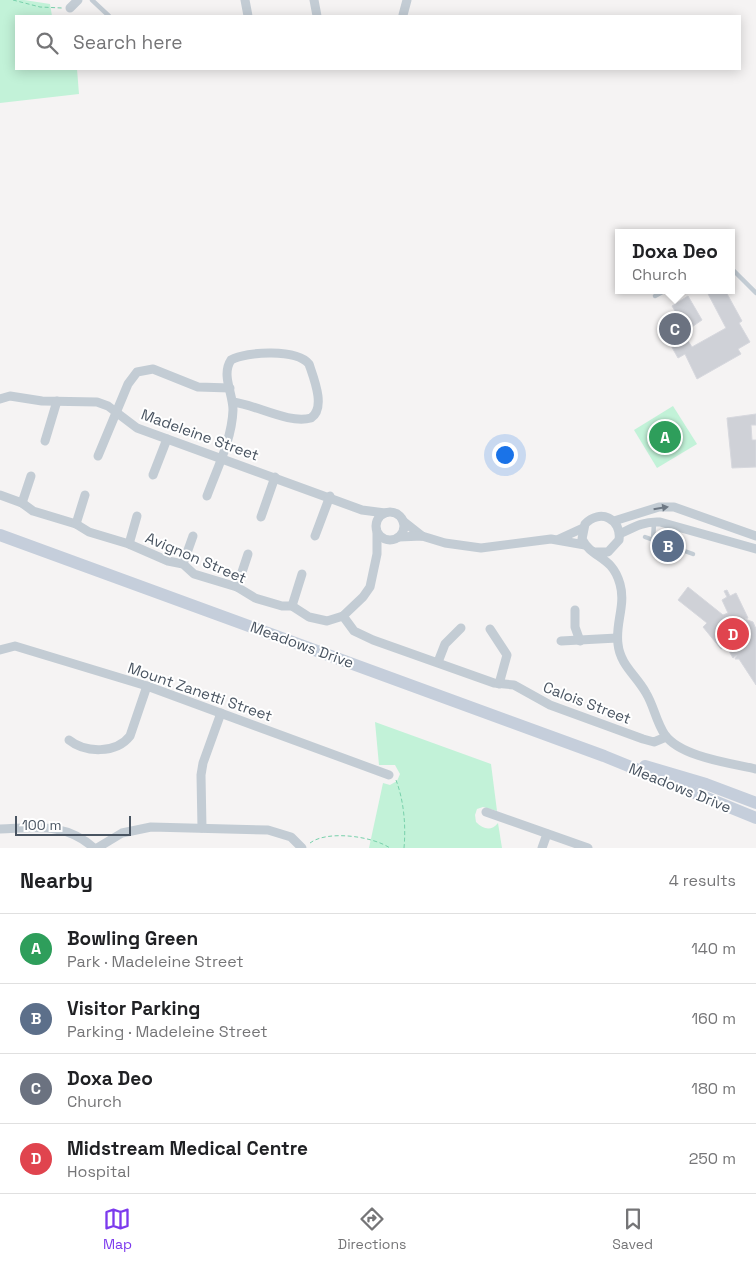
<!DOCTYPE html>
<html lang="en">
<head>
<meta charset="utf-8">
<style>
	:root { --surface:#fff; --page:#f2f2f2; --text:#202124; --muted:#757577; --line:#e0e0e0; --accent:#7c3aed }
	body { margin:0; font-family:"Space Grotesk",sans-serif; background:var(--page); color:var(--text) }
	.scale { position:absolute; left:15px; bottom:12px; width:116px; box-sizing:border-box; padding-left:5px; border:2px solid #495461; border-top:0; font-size:14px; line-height:18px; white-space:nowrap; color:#495461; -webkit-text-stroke:4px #fff; paint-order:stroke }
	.you { position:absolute; left:504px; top:454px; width:18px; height:18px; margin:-12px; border:4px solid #fff; border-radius:50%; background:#1a73e8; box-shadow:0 0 0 8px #1a73e833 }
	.badge { display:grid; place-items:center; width:32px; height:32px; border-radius:50%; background:var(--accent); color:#fff; font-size:16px; font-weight:700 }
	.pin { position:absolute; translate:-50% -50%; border:2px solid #fff; box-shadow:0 1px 5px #0006 }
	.popup { position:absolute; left:615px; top:229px; width:120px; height:65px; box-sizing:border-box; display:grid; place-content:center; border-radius:0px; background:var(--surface); filter:drop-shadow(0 1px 4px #0005); font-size:16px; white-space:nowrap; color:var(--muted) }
	.popup b { font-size:19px; color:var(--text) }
	.popup::after { content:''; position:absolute; left:50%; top:100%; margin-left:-10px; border:10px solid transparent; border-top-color:var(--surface) }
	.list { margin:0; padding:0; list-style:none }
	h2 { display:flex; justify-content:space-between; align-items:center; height:65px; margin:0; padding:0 20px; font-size:21px }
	h2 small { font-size:16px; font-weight:400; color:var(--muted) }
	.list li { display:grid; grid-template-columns:32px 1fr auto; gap:15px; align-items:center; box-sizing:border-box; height:70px; padding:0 20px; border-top:1px solid var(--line) }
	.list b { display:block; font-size:19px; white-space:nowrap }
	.list p { margin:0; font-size:16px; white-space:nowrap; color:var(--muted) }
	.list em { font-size:16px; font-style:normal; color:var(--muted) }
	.icon { flex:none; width:28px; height:28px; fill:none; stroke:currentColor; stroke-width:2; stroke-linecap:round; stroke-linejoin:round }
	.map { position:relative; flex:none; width:756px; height:848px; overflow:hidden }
	.search { position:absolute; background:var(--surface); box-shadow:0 2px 12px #0003; left:15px; right:15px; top:15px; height:55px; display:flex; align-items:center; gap:12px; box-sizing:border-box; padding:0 18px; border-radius:0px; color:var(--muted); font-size:19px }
	.sheet { height:345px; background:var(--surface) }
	nav { display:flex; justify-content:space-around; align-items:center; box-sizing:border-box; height:70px; border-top:1px solid var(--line); background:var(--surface); font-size:14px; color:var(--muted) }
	nav a { display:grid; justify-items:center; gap:2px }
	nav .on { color:var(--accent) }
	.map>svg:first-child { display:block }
</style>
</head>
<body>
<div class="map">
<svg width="756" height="848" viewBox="0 0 756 848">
	<rect width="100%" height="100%" fill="#f5f3f3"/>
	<g fill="#c2f2d8">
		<polygon points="0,0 24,0 50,4 52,16 16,16 16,69 77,69 79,94 0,103"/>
		<polygon points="673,406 697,444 657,468 634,430"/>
		<path d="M375,722L491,764L497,811L483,807L477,809L475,815L476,822C483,829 491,832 498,823L502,848H369L383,783L390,785L397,781L400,774L395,765H379Z"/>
	</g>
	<g fill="#cfd1d7" stroke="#d7d8de">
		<polygon points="706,290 725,290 742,321 739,323 750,342 738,349 741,354 697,379 685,354 678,358 660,326 669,321 671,326 681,321 672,306 688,296 702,320 683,333 692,347 726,328"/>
		<polygon points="756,414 756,425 751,425 752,440 756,440 756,467 732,468 727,418"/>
		<polygon points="688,587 723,615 728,613 722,600 727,597 724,591 727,590 730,596 736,593 748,618 745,619 753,622 756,629 756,685 739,659 735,659 737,655 733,658 726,646 721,649 703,627 707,623 678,600"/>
	</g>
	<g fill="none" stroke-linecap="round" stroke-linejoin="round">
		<g stroke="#78d1ab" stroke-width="1" stroke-dasharray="4 2.5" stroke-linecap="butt">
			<polyline points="13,0 40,7 62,8"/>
			<path d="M396,780C404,801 406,826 404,848"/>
			<path d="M310,843C327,830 372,836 390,848"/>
		</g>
		<g stroke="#c3ccd4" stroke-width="4.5">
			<polyline points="92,0 109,16"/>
			<polyline points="731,268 756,293"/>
			<polyline points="655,296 666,290"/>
			<polyline points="645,537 693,554"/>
			<polyline points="653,540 654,523"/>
		</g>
		<g stroke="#c3ccd4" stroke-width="9">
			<polyline points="245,0 248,16"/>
			<polyline points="314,0 317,16"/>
			<polyline points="70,8 78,0"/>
			<polyline points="403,15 407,0"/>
			<polyline points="0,399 10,396 42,401 97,402 108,406 137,428 362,510 385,513"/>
			<polyline points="45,441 57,401"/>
			<polyline points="98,456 128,384 137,372 153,369 198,387 230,388"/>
			<polyline points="153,475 167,439"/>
			<polyline points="0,495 22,503 33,511 76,524 89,532 129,544 168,561 183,564 194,574 237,587 255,598 282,606 292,606 309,617 327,621 343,616 363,597 370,587 377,554 377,532"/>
			<path d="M207,496C217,469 232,439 233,410C233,393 221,375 231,360C247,351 297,349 309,364C314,379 326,408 311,418C288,424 257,405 233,402"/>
			<polyline points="22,503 31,476"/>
			<circle cx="390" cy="526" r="14"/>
			<polyline points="261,517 275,477"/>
			<polyline points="403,521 422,536"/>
			<polyline points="614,521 659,507 674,507 756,536"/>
			<polyline points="76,524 85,495"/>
			<path d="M620,534C634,527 644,521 660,522L756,549"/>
			<polyline points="315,536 330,496"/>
			<polyline points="399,537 422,536 445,543 481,548 551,539 585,545"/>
			<polyline points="559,539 583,528"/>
			<polyline points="129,544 137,516"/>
			<path d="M595,552H608L619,540C622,519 600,508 585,524L582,539C592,559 612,555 620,584C626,605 615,624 618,644C620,665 637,676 646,693C654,706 656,722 665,735C681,757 730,763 756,769"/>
			<polyline points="183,564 193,536"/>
			<polyline points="237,587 248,554"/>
			<polyline points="292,606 302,574"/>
			<polyline points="575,610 575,627 580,641"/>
			<polyline points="343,616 354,631 373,640 494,683 514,685 550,705 643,739 654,742 666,737"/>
			<polyline points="490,629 507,655 499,684"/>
			<polyline points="561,641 617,638"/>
			<polyline points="0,650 15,646 147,686 389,775"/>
			<polyline points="438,662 445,644 461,628"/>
			<path d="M69,740C85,753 116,754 130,736L147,686"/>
			<polyline points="486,812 588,848"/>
			<polyline points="202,828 201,775 203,763 221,713"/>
			<path d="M0,829C37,828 65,822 94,848"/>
			<polyline points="97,848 122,833 151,827 268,830 291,837 302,848"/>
			<polyline points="542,848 547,834"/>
		</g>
		<g stroke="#c5cedb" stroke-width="12">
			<polyline points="0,535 604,756 756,818"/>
			<polyline points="645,766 706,784 756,803"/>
		</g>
	</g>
	<defs><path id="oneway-solid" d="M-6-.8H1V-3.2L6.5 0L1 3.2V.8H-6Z" transform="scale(1.25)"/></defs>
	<use fill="#6e7884" href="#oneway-solid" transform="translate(661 508) rotate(-9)"/>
	<g text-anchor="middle" stroke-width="4" stroke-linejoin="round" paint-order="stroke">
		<g font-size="15" fill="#495461" stroke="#fff">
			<text transform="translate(200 435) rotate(20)" y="5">Madeleine Street</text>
			<text transform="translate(196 558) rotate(23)" y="5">Avignon Street</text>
			<text transform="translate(302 645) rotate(20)" y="5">Meadows Drive</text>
			<text transform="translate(200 692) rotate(19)" y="5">Mount Zanetti Street</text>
			<text transform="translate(587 703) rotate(21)" y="5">Calois Street</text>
			<text transform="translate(680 788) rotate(22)" y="5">Meadows Drive</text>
		</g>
	</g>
</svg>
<div class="scale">100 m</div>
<div class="you"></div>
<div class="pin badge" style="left:665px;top:437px;background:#2e9e5b">A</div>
<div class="pin badge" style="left:668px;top:546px;background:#5c6f8a">B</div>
<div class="pin badge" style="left:675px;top:329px;background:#6b7280">C</div>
<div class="popup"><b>Doxa Deo</b>Church</div>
<div class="pin badge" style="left:733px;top:634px;background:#e0444e">D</div>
<div class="search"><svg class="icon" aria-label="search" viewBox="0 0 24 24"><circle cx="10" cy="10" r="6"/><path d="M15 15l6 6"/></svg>Search here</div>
</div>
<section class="sheet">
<h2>Nearby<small>4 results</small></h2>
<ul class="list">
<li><span class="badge" style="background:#2e9e5b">A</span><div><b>Bowling Green</b><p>Park · Madeleine Street</p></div><em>140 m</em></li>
<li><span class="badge" style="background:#5c6f8a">B</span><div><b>Visitor Parking</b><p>Parking · Madeleine Street</p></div><em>160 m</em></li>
<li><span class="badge" style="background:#6b7280">C</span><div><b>Doxa Deo</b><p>Church</p></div><em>180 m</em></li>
<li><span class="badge" style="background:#e0444e">D</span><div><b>Midstream Medical Centre</b><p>Hospital</p></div><em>250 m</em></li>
</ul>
</section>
<nav>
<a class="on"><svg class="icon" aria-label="map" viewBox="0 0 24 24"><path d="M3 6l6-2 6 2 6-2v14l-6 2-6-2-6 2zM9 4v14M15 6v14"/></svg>Map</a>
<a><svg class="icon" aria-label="directions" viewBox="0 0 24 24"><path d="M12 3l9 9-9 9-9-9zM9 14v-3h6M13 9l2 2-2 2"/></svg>Directions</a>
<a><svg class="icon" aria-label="saved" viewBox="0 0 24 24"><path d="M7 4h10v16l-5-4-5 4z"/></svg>Saved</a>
</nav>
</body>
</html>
